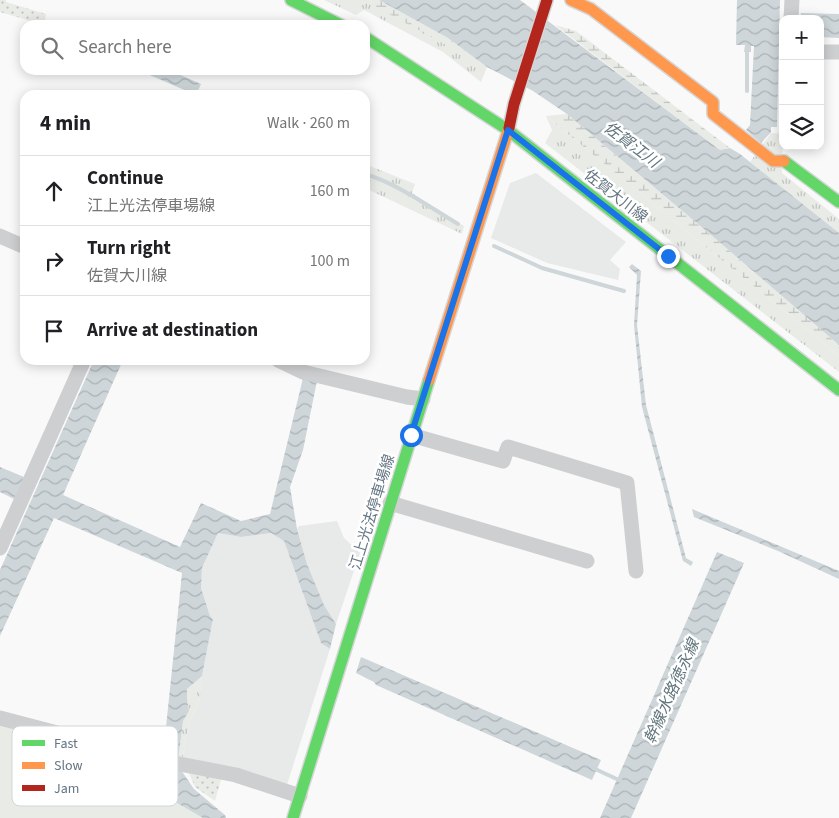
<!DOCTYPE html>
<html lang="en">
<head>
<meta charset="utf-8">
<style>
	:root { --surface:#fff; --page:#f2f2f2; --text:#202124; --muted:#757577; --line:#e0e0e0 }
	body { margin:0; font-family:"Source Sans 3","Noto Sans JP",sans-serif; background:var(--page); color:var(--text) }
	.controls { position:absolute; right:15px; top:15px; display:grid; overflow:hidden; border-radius:10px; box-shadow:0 2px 12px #0003 }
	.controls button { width:45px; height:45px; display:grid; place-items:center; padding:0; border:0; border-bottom:1px solid var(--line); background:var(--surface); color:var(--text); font:25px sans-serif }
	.stop { position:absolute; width:15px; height:15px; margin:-11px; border:4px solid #1a73e8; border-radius:50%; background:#fff }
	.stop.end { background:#1a73e8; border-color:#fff; box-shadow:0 1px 5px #0008 }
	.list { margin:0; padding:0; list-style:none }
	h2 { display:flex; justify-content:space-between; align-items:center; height:65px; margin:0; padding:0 20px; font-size:21px }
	h2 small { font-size:16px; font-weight:400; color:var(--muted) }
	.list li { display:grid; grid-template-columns:32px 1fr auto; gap:15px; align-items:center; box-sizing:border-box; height:70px; padding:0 20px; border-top:1px solid var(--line) }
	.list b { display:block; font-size:19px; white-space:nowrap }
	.list p { margin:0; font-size:16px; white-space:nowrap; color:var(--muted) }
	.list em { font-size:16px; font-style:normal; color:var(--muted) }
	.icon { flex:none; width:28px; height:28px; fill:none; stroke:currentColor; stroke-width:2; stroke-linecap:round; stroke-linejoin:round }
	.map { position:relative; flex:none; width:839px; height:818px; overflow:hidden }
	.search { position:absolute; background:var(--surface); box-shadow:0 2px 12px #0003; left:20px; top:20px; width:350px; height:55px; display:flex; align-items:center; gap:12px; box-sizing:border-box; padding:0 18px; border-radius:15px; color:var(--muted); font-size:19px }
	.panel { position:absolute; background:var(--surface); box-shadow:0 2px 12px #0003; left:20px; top:90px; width:350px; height:275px; border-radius:15px }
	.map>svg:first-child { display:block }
</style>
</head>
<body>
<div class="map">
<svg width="839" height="818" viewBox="0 0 839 818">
	<defs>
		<pattern id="grass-tufts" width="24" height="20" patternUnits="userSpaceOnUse" patternTransform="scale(1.25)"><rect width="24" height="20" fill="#e8ebe6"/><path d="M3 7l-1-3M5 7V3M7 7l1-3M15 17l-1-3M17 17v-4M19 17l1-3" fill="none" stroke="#c0c3c0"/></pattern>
		<pattern id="wetland-marsh" width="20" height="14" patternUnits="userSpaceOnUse" patternTransform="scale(1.25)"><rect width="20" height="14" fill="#e8ebe6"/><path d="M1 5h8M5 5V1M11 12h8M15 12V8" fill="none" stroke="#c0c3c0"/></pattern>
		<pattern id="garden-dots" width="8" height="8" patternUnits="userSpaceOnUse" patternTransform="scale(1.25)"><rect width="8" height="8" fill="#e8ebe6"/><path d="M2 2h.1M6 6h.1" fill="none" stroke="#c0c3c0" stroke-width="1.8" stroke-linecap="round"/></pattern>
		<pattern id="water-waves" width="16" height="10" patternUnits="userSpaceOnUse" patternTransform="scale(1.25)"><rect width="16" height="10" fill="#ced6d9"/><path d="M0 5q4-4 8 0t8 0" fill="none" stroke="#abb2b5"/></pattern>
	</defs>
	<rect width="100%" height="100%" fill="#f9f9f9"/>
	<g fill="#e8e9e9">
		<polygon points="536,173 626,242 610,260 620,269 618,280 547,263 491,238 510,183"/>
		<polygon points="337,521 344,538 360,553 336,624 324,605 307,564 297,529 299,526"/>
		<polygon points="218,533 241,537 271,533 284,541 321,643 330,649 286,788 182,760 189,725 200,699 202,676 213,619 210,616 201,588 202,568"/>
	</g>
	<g fill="url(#grass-tufts)">
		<polygon points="324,0 379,0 487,67 481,82 443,52 364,10 356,15"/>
		<polygon points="546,116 839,356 839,372 545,143 552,130"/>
		<polygon points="771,133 783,134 782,173 839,219 839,233 750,162"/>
		<polygon points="365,164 415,184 412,193 464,226 462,234 365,188"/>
		<polygon points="202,676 200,699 189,725 182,760 178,760 183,721 189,711 187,699 187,689"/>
	</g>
	<g fill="url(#wetland-marsh)">
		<polygon points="363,0 379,0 448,38 487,67"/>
		<polygon points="555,25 576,31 730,148 720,150"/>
		<polygon points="567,114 717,240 839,345 839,356 546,116"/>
	</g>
	<g fill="url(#garden-dots)">
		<polygon points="0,0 6,0 6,2 46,14 44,25 0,12"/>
		<polygon points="187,769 222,776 215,801 195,787"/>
	</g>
	<polygon fill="#e8ebe6" points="0,724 161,765 155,783 156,791 203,818 0,818"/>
	<g fill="url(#water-waves)">
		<polygon points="379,0 520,0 720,150 730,148 740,154 839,233 839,345 717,240 567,114 533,91 487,67 448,38"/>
		<polygon points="737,0 780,0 777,127 771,127 771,132 761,143 746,130 750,125 754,46 751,46 751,52 744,52 745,45 736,45"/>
		<polygon points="801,13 839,14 839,38 820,37 820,19 800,19"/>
		<polygon points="138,70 169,70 201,84 196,95"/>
		<polygon points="632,264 641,271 637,325 646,405 686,558 693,562 691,566 683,561 642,407 634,325 637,275 629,267"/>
		<polygon points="94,360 123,360 63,495 180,547 201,503 241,521 270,514 303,378 317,381 303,450 290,487 297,529 307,564 324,605 336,624 330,649 321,643 284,541 271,533 241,537 218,533 202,568 201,588 210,616 213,619 202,676 187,689 187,699 189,711 183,721 178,760 179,767 194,789 225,815 226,818 203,818 156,791 155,783 163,756 182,573 54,518 0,636 0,570"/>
		<polygon points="0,467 24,477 14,499 0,492"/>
		<polygon points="692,509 839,571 839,579 778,551 694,517"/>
		<polygon points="717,552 744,563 631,818 600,818"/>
		<polygon points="361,657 601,760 592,780 376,685 374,682 356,673"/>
	</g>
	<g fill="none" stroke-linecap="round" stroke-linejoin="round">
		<g stroke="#ced6d9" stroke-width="4">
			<polyline points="747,91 747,49"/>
			<path d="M365,174C398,184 428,206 458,224"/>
			<polyline points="494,246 542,268 624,291"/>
			<polyline points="593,768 621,781"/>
		</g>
		<defs>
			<g id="fast">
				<polyline points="291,0 341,25"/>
				<polyline points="365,37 508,130 839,390"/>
				<polyline points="784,161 839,202"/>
				<polyline points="293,818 429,380"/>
			</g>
			<g id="slow">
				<polyline points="571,0 591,9 713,102 713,114 773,161 784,161"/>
				<polyline points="429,380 509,128"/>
			</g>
			<polyline id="jam" points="509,128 514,104 547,0"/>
		</defs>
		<use href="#fast" stroke="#d5d6d7" stroke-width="14"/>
		<use href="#slow" stroke="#d5d6d7" stroke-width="14"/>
		<use href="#jam" stroke="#d5d6d7" stroke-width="14"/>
		<g stroke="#cecfd0" stroke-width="15">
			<polyline points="791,19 792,0"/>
			<polyline points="820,52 839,52"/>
			<polyline points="0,236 25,247"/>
			<polyline points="278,360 303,372 407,397 423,399"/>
			<polyline points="411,435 503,461 508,447 627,483 636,571"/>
			<polyline points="390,503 587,561"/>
			<polyline points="0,548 84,360"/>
			<polyline points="0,718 164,761 236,775 300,796"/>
		</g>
		<use href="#fast" stroke="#63d668" stroke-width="11"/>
		<use href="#slow" stroke="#ff974d" stroke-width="11"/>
		<use href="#jam" stroke="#b3261e" stroke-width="11"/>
	</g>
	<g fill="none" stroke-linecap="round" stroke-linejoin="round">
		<polyline stroke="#1a73e8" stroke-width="6" points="411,435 508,130 668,256"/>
	</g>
	<g text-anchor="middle" stroke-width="5" stroke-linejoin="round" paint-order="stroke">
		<g font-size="15" fill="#657683" stroke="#fff">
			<text transform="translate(616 196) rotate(38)" y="5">佐賀大川線</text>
			<text transform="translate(372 512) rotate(-73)" y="5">江上光法停車場線</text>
		</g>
		<g font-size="16" font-style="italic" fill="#60757c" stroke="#fff">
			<text transform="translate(632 144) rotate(37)" y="6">佐賀江川</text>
			<text transform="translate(671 691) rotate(-66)" y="6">幹線水路徳永線</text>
		</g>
	</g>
	<rect x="12" y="726" width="166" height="80" rx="8" fill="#fff" stroke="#d1d6da" stroke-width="1"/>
	<rect x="22" y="740" width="23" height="6" fill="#63d668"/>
	<rect x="22" y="762" width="23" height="7" fill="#ff974d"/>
	<rect x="22" y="785" width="23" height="6" fill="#b3261e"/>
	<g font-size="14" fill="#657683">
		<text x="54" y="748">Fast</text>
		<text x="54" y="770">Slow</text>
		<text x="54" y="793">Jam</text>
	</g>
</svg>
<div class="controls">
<button>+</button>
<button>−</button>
<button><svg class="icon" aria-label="layers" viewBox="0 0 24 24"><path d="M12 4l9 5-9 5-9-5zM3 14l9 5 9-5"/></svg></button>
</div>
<div class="stop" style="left:411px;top:435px"></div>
<div class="stop end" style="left:668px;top:256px"></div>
<div class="search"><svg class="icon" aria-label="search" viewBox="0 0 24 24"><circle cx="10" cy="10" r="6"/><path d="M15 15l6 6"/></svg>Search here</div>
<section class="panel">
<h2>4 min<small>Walk · 260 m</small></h2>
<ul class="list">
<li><svg class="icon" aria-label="ahead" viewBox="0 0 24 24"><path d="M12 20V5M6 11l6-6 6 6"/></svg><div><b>Continue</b><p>江上光法停車場線</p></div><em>160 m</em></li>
<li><svg class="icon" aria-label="right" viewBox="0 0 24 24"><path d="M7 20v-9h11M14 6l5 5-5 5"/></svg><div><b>Turn right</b><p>佐賀大川線</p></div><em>100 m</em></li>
<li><svg class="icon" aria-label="arrive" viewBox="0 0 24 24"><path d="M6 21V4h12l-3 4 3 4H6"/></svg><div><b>Arrive at destination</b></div></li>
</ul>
</section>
</div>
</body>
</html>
